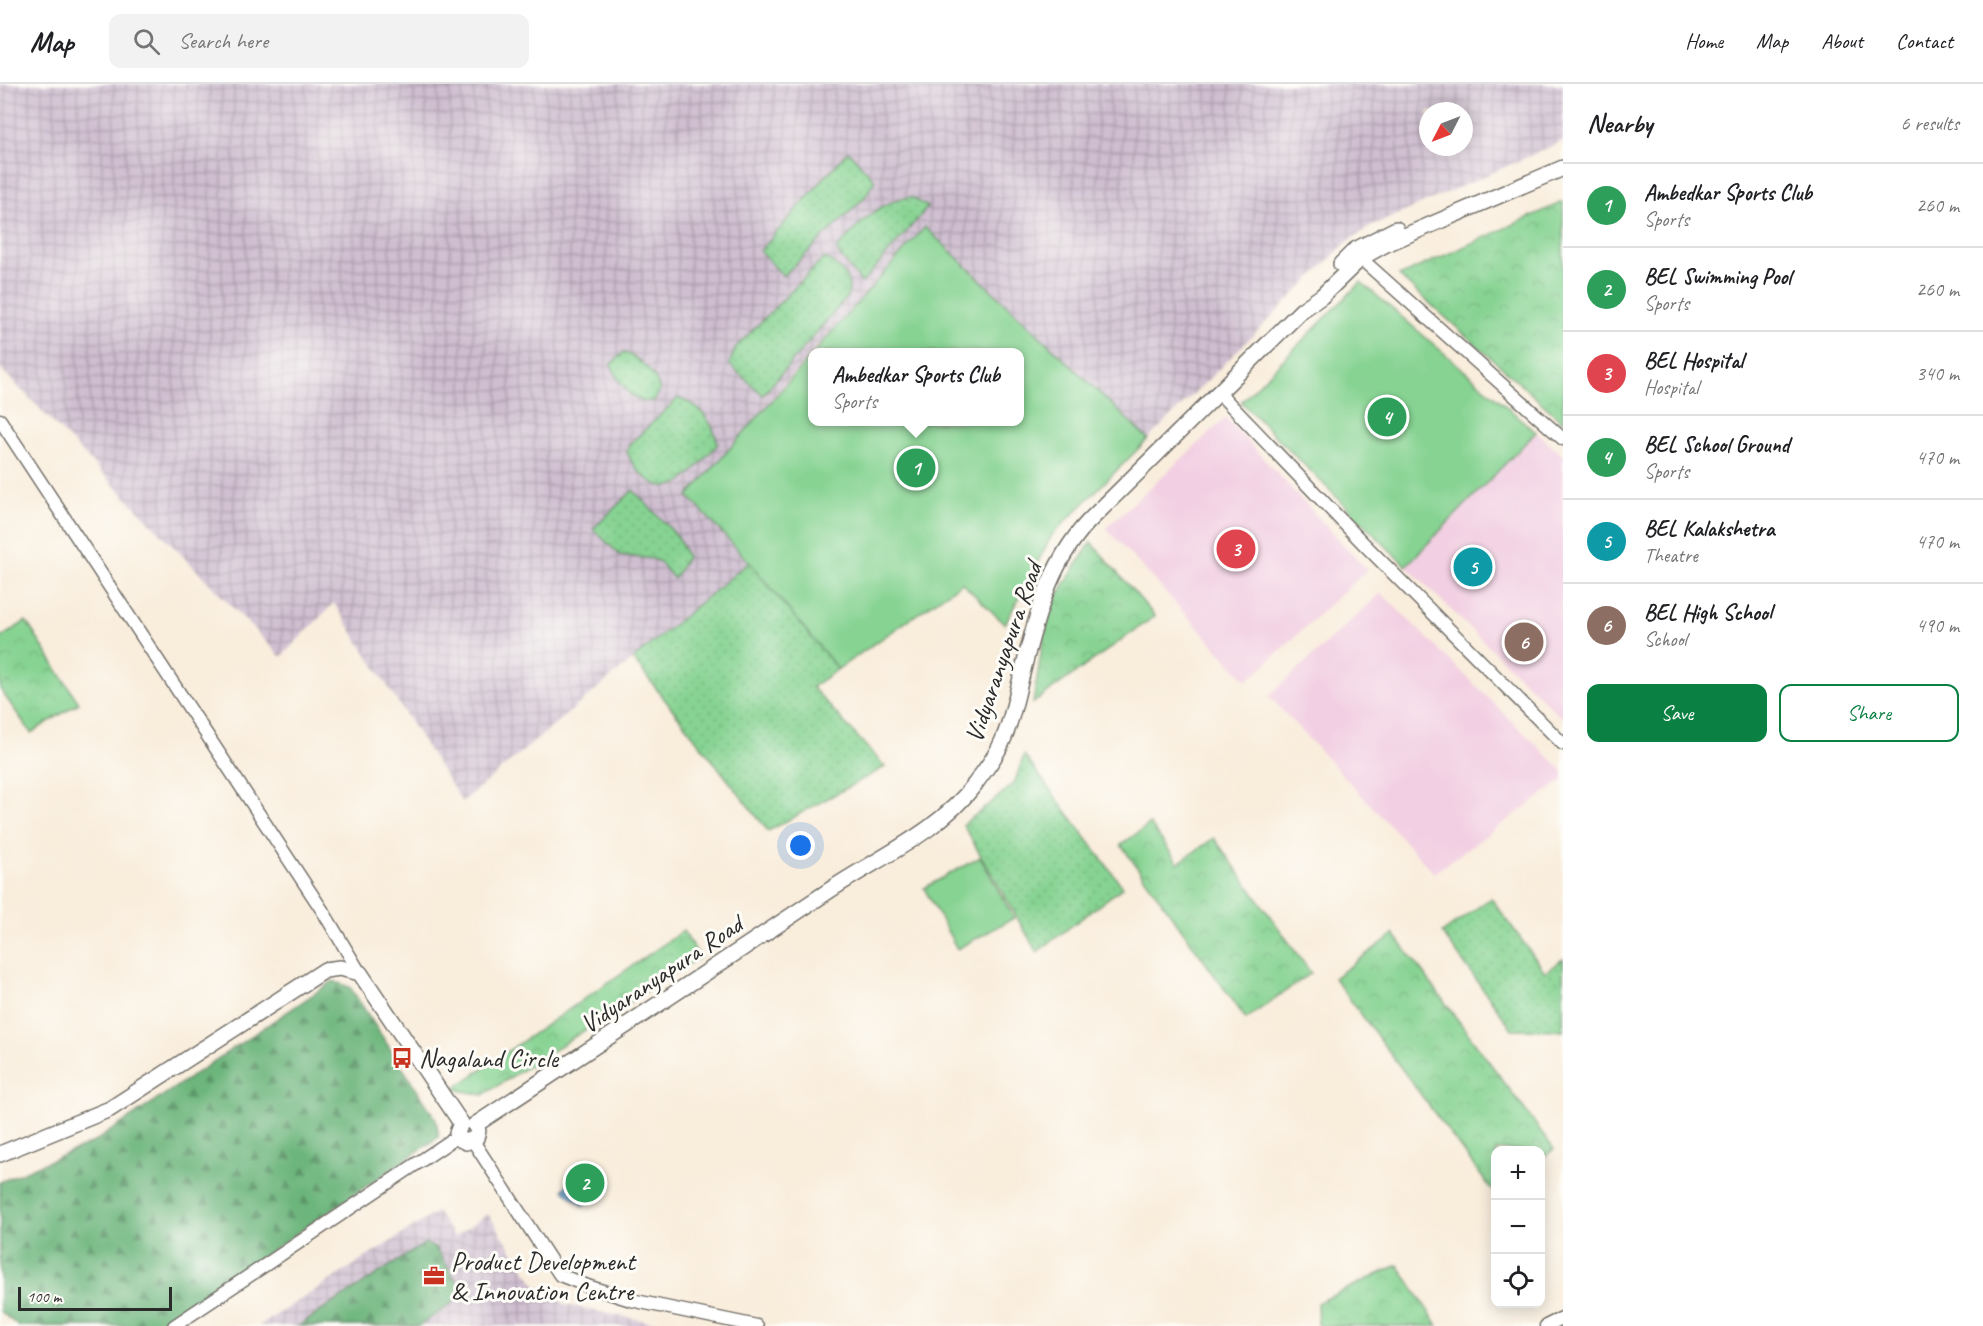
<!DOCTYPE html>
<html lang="en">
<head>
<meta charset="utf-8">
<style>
	:root { --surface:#fff; --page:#f2f2f2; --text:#202124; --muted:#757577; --line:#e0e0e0; --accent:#0b8043 }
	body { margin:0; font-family:Caveat,sans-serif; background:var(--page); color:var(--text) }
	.controls { position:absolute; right:18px; bottom:18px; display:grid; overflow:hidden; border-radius:12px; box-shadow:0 3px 15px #0003 }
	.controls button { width:54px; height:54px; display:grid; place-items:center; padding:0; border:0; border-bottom:2px solid var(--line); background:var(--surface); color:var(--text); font:30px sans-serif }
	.compass { position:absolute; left:1419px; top:18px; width:54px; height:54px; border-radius:50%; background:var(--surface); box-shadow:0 3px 15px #0003; rotate:228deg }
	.scale { position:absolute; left:18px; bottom:15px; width:154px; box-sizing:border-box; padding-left:6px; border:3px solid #2b2b2b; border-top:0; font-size:16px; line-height:21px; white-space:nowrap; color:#2b2b2b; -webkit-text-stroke:4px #fdfcf7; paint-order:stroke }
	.you { position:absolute; left:801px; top:762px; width:21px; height:21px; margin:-15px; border:4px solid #fff; border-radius:50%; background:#1a73e8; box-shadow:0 0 0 9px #1a73e833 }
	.badge { display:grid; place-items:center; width:39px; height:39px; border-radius:50%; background:var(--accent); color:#fff; font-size:20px; font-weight:700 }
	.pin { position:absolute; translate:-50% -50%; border:3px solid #fff; box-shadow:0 2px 6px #0006 }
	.popup { position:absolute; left:808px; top:264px; width:216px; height:78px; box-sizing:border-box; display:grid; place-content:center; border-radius:12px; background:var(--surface); filter:drop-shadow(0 2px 4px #0005); font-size:20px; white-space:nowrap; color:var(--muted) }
	.popup b { font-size:22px; color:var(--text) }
	.popup::after { content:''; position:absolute; left:50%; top:100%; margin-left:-12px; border:12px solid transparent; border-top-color:var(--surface) }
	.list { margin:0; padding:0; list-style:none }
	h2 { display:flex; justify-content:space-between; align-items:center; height:78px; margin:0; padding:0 24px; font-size:26px }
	h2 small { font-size:20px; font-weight:400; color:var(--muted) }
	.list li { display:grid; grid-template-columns:39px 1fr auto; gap:18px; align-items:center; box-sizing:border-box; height:84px; padding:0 24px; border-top:2px solid var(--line) }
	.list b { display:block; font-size:22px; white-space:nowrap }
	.list p { margin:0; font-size:20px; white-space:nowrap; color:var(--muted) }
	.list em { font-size:20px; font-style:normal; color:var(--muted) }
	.actions { display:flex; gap:12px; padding:18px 24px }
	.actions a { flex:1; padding:14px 0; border:2px solid var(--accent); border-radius:12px; text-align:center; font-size:21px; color:var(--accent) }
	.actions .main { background:var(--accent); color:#fff }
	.icon { flex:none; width:33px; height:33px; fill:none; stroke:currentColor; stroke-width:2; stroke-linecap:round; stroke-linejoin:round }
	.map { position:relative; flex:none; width:1563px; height:1242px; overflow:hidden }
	header { display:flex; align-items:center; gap:36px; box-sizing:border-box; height:84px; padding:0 30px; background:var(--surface); border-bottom:2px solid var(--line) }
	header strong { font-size:28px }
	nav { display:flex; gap:33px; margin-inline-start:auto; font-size:21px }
	.search { width:420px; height:54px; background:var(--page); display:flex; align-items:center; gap:15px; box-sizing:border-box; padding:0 21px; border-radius:12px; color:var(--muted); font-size:22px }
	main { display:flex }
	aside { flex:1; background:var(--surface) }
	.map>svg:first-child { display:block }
</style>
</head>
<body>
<header>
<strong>Map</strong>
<div class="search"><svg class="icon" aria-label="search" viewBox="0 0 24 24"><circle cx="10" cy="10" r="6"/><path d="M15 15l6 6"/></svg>Search here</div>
<nav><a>Home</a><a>Map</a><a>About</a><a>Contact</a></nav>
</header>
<main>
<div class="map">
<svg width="1563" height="1242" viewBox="0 0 1563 1242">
	<defs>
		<pattern id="industrial-grid" width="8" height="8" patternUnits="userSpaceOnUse" patternTransform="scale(1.5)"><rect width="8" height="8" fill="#cfbdd0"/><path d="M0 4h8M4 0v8" fill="none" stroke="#a89aa9"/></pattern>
		<pattern id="grass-dots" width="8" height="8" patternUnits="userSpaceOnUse" patternTransform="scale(1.5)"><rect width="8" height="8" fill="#86d392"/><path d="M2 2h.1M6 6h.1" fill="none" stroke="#74b57e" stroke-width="1.8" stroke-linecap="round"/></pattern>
		<pattern id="forest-firs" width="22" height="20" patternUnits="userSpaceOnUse" patternTransform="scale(1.5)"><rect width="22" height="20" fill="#6cb57c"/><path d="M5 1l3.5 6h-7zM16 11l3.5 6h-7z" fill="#599366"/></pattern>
		<pattern id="park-crowns" width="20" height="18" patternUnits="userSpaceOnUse" patternTransform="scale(1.5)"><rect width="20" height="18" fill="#86d392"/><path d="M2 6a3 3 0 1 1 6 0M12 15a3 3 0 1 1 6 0" fill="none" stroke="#74b57e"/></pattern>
		<pattern id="water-rules" width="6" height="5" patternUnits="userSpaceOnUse" patternTransform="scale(1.5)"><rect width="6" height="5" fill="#64a4d7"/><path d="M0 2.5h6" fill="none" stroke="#5386af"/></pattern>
	</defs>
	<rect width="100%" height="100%" fill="#fdfcf7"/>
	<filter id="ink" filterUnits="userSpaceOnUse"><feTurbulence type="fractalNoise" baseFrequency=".0167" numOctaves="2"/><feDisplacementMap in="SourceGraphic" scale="12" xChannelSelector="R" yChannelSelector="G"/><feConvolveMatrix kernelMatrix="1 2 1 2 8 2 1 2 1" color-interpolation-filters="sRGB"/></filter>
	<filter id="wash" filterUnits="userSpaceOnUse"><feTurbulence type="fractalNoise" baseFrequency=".008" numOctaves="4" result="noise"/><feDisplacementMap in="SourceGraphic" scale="24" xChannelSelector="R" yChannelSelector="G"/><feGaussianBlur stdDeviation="1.35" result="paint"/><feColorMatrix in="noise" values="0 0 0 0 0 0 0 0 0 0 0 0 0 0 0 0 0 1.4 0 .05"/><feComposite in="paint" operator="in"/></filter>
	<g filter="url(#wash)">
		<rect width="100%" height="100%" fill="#f9eddc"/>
		<g fill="#f2cfe2">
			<polygon points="1226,334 1367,486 1247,597 1106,444"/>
			<polygon points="1536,348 1563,372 1563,635 1406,482"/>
			<polygon points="1381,509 1563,687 1563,696 1434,789 1269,612"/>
		</g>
		<g fill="url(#industrial-grid)" fill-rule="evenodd">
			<path d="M0,0H1563V57L1370,143L1347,158L1148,355L925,143L812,268L689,412L749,478L462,718L334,519L281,573L0,284ZM1428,27H1464V63H1428Z"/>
			<polygon points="437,1128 454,1153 488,1130 535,1200 566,1221 670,1242 259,1242"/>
		</g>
		<g fill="url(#grass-dots)" stroke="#587f5e" stroke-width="1.5">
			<polygon points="848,67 875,96 865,113 783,192 760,167"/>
			<path d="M911,113L928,123L862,199L838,169L837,164C859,141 877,117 911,113Z"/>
			<path d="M827,174C841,185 854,195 847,213L763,311L729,280L736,263L822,176Z"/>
			<path d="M624,268C641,275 655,289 660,306L655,316C635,325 617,296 611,280Z"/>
			<path d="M678,314C701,322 712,336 718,360C707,371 695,388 682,397C658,413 635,388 627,368L629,361Z"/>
			<polygon points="633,406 678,453 687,473 674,495 660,478 653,475 620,471 593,445"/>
			<polygon points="749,478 838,585 812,603 885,683 768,747 633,575"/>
			<polygon points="1024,671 1123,803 1037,868 963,741 1014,700"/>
			<polygon points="1491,814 1545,888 1563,875 1563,946 1512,945 1442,849"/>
		</g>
		<g fill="url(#forest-firs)" stroke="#4c7054" stroke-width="1.5">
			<polygon points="333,897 350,903 436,1035 439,1053 160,1242 18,1242 0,1227 0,1098 94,1058"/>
			<polygon points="425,1159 436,1165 465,1210 419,1242 298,1242"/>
		</g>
		<g fill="url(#park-crowns)" stroke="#587f5e" stroke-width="1.5">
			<polygon points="1563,118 1563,338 1399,192"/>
			<polygon points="1091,458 1155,532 1033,619 1043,557 1054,517"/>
			<polygon points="26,537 79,619 31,649 0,605 0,554"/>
			<polygon points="1150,740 1178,779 1214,754 1311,889 1246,935 1121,761"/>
			<polygon points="683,847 700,873 483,1011 453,1005"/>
			<polygon points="1394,850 1554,1065 1541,1075 1540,1066 1496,1066 1494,1109 1334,894"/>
			<polygon points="1398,1181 1438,1242 1318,1242 1317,1219"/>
		</g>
		<g fill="#86d392" stroke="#587f5e" stroke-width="1.5">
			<polygon points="925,143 1148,355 1052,451 1005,540 962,499 838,585 749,478 688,412 812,271 812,338 1020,338 1020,268 814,268"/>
			<polygon points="1361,198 1536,348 1406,482 1241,318"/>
			<polygon points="980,773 1014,834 957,865 924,804"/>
		</g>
		<polygon fill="url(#water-rules)" stroke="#486881" stroke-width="1.5" points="587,1076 607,1091 583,1122 563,1106"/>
	</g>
	<g filter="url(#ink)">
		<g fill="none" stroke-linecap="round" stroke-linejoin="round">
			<defs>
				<g id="minor">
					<polyline points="1357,169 1367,180 1563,355"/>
					<polyline points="1219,309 1363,459 1563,660"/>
					<polyline points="0,336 324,829 360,889"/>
					<polyline points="473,1057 560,1191 590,1203 631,1216 757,1242"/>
					<polyline points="174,1242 458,1052"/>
					<polyline points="1546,1242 1562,1234"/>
				</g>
				<g id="major">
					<polyline points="1341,180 1355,166 1396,145"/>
					<polyline points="461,1039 457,1049 460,1055 466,1058 476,1054 478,1047 475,1041"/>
					<path d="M475,1041C594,963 712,885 830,806C879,773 939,748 975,700C984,687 996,673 1002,658C1011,639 1015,618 1020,598C1034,541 1047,482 1088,438L1302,226L1322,212L1361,174L1386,160L1563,84"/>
					<polyline points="0,1070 110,1025 325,886 340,884 360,889 461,1039"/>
				</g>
			</defs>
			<use href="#minor" stroke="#736f69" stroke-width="15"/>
			<use href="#major" stroke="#736f69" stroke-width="18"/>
			<use href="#minor" stroke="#fff" stroke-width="12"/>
			<use href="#major" stroke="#fff" stroke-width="15"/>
		</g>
	</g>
	<defs>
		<symbol id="bus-bare" viewBox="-9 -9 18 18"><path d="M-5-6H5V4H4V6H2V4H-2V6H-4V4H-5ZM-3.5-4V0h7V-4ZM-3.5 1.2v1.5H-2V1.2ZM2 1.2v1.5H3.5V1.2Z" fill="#c8321e" stroke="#fdfcf7" stroke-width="2.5" paint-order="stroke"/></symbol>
		<symbol id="office-bare" viewBox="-9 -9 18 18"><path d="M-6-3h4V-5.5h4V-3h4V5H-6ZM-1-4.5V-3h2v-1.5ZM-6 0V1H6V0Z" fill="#c8321e" stroke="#fdfcf7" stroke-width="2.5" paint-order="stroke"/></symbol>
	</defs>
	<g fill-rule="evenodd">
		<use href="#bus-bare" x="387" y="959" width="30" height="30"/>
		<use href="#office-bare" x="419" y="1177" width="30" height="30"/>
	</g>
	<g text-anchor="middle" stroke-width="6" stroke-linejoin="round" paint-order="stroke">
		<g font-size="26" fill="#2b2b2b" stroke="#fdfcf7">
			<text transform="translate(1003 568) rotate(-71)" y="9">Vidyaranyapura Road</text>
			<text transform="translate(661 890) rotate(-34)" y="9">Vidyaranyapura Road</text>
		</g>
		<g font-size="26" fill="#2b2b2b" stroke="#fdfcf7" text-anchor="start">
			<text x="419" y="983">Nagaland Circle</text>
			<text x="451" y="1186">Product Development<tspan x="451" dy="30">&amp; Innovation Centre</tspan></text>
		</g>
	</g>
</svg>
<div class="controls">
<button>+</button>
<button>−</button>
<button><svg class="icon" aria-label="locate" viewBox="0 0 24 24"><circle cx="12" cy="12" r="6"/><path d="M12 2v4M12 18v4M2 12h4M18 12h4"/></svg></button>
</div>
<svg class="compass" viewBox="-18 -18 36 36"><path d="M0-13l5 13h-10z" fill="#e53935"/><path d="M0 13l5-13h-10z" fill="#757577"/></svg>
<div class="scale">100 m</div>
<div class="you"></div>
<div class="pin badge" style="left:916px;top:384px;background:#2e9e5b">1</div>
<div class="popup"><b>Ambedkar Sports Club</b>Sports</div>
<div class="pin badge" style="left:585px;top:1099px;background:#2e9e5b">2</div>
<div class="pin badge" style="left:1236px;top:465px;background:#e0444e">3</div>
<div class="pin badge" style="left:1387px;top:333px;background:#2e9e5b">4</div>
<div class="pin badge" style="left:1473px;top:483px;background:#0f9aa8">5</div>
<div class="pin badge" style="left:1524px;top:558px;background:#8d6e63">6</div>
</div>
<aside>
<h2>Nearby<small>6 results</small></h2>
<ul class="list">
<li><span class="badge" style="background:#2e9e5b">1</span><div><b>Ambedkar Sports Club</b><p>Sports</p></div><em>260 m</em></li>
<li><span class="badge" style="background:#2e9e5b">2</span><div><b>BEL Swimming Pool</b><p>Sports</p></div><em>260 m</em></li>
<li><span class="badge" style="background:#e0444e">3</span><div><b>BEL Hospital</b><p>Hospital</p></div><em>340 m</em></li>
<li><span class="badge" style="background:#2e9e5b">4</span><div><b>BEL School Ground</b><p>Sports</p></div><em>470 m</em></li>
<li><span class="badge" style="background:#0f9aa8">5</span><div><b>BEL Kalakshetra</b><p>Theatre</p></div><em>470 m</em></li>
<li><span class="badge" style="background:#8d6e63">6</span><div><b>BEL High School</b><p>School</p></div><em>490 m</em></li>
</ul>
<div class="actions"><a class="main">Save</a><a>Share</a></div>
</aside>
</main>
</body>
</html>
